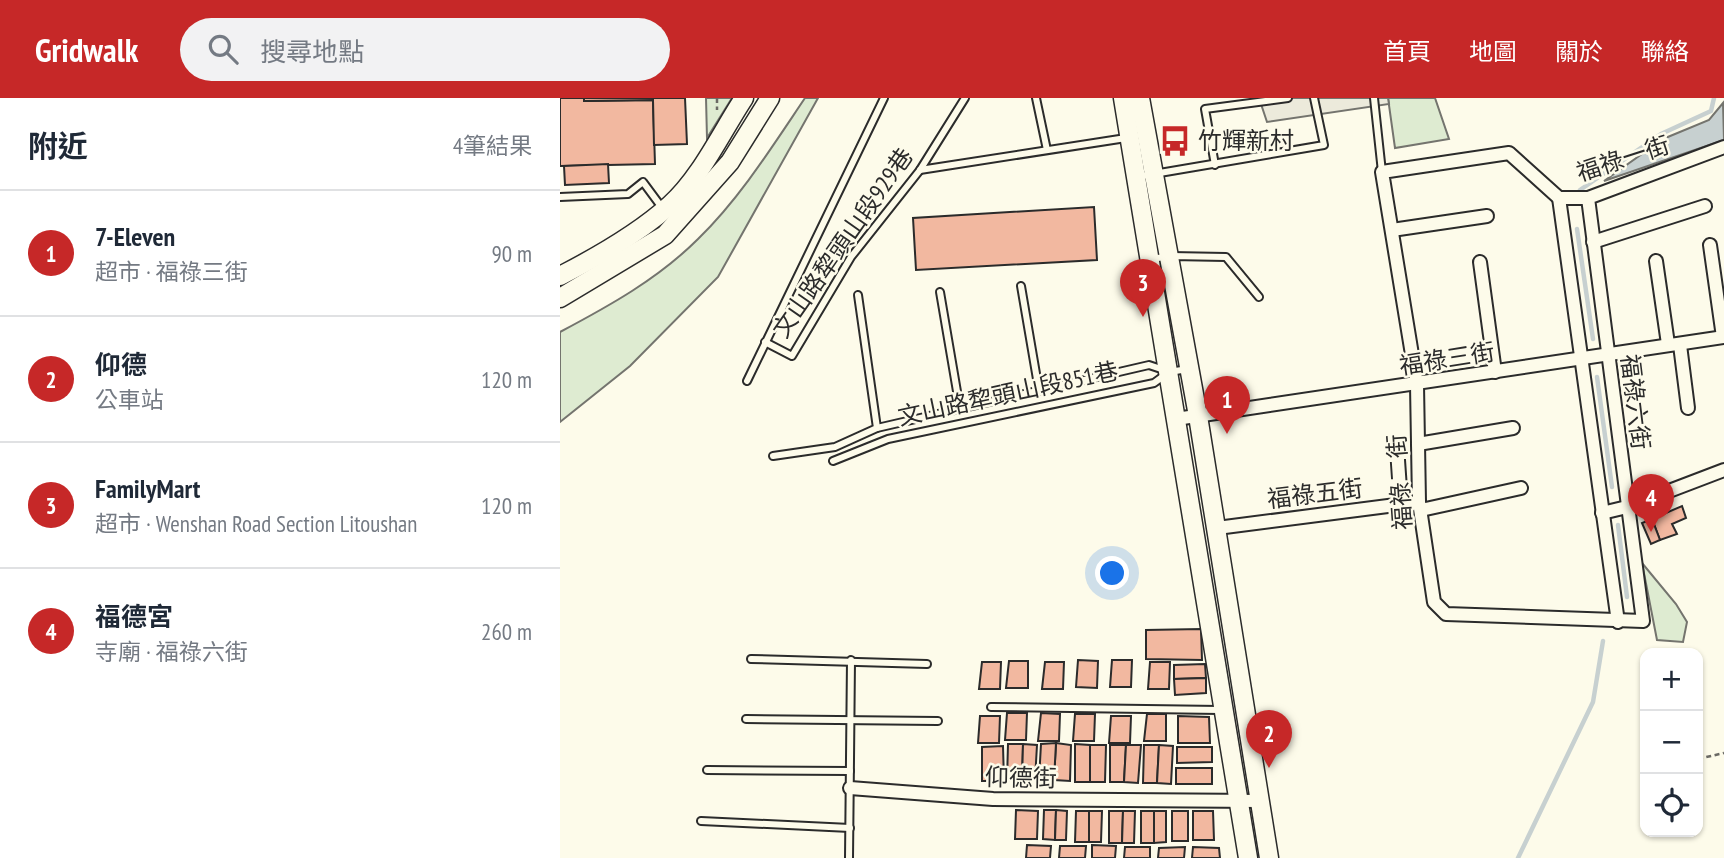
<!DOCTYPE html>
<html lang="zh-TW">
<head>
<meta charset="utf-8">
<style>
	:root { --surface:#fff; --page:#f2f2f3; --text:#1f2937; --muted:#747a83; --line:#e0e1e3; --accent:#c62828 }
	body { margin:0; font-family:"PT Sans Narrow","Noto Sans TC",sans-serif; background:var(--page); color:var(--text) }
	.controls { position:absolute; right:21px; bottom:21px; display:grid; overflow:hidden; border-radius:14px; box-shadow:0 2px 5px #0004 }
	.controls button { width:63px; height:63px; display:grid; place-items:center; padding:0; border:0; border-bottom:2px solid var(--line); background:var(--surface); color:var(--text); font:35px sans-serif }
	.you { position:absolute; left:553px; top:476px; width:24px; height:24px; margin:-18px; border:5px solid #fff; border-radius:50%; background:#1a73e8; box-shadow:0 0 0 10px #1a73e833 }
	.badge { display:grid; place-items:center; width:46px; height:46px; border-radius:50%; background:var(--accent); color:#fff; font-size:23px; font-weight:700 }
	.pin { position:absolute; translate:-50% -58px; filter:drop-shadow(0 2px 4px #0008) }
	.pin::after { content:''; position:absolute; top:37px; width:24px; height:21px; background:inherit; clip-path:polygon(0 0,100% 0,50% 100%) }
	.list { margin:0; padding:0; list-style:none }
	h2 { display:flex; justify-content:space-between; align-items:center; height:91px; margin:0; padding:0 28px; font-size:30px }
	h2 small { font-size:23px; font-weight:400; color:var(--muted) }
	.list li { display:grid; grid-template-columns:46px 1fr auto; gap:21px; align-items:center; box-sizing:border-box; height:126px; padding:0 28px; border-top:2px solid var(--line) }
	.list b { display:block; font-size:26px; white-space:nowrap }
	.list p { margin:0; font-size:23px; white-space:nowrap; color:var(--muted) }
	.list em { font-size:23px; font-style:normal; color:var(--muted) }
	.icon { flex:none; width:38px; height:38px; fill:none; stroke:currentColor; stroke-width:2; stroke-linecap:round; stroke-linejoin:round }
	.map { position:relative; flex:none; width:1164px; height:760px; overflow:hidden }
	header { display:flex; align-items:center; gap:42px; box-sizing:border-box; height:98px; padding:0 35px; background:var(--accent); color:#fff }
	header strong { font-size:33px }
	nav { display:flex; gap:38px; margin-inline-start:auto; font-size:24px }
	.search { width:490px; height:63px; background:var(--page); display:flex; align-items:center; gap:18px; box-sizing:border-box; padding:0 24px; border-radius:38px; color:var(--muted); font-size:26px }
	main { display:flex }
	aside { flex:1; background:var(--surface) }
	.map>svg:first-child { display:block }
</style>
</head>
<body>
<header>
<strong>Gridwalk</strong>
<div class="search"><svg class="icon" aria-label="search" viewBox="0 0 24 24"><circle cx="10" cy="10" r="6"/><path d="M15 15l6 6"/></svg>搜尋地點</div>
<nav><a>首頁</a><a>地圖</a><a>關於</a><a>聯絡</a></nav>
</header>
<main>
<aside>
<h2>附近<small>4筆結果</small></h2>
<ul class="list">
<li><span class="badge">1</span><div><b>7-Eleven</b><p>超市 · 福祿三街</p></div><em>90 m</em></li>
<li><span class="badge">2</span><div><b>仰德</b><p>公車站</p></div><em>120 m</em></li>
<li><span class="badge">3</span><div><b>FamilyMart</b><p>超市 · Wenshan Road Section Litoushan</p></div><em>120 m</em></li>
<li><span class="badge">4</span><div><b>福德宮</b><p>寺廟 · 福祿六街</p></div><em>260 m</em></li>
</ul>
</aside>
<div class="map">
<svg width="1164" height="760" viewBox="0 0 1164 760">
	<rect width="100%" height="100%" fill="#fdfbea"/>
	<g fill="#deebd1" stroke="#74746e" stroke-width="2">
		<polygon points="146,0 172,0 147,40"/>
		<path d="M245,0H258L158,179L70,268L0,324V234C49,208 98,181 138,141C180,100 212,49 245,0Z"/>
		<polygon points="828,0 875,0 889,41 835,50"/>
		<polygon points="1082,465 1116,506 1127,524 1123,544 1097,542"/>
	</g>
	<polygon fill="#eceadb" stroke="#74746e" stroke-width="2" points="699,0 828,0 829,6 707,24"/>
	<polygon fill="#c7d0d0" stroke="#74746e" stroke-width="2" points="1163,5 1164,42 1044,83 1103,41 1149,22"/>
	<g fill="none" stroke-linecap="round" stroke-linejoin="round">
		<g stroke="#c7d0d0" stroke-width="4.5">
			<polyline points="1020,92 1101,36 1151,13 1154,0"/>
			<polyline points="1017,131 1033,241"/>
			<polyline points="1037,279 1052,389"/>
			<polyline points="1058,427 1067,499"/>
			<polyline points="958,760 1033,604 1043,543"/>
		</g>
	</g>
	<g fill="#f2b8a0" stroke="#2b2b2b" stroke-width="2">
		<polygon points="0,0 24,0 24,3 93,2 95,66 0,68"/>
		<polygon points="24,0 125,0 127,46 94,47 93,2 24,3"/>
		<polygon points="48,66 49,85 5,87 4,68"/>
		<polygon points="534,109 537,162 356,172 353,120"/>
		<polygon points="1122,408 1126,420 1112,426 1117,436 1100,442 1092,421"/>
		<polygon points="1092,421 1100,442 1091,446 1082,425"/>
		<polygon points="641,531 642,562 586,561 586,532"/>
		<polygon points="518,562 538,563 537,590 516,589"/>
		<polygon points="552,562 572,562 571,589 550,589"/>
		<polygon points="449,563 468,563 468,590 446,590"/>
		<polygon points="422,564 441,564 440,591 419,591"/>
		<polygon points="485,564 504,564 503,591 482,591"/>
		<polygon points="590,564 610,564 609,591 588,591"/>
		<polygon points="645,566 646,580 614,581 614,567"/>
		<polygon points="646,580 646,595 615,597 614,581"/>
		<polygon points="447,615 467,615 466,642 445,642"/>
		<polygon points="481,615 500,616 499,643 478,643"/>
		<polygon points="515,616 535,616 534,643 513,643"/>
		<polygon points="587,616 606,616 606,643 584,643"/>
		<polygon points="420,618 440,618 439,645 418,645"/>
		<polygon points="551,618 571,618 570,645 549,645"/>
		<polygon points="618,618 649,619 650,645 618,645"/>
		<polygon points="496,645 511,647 510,683 494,682"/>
		<polygon points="496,645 494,682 479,682 481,646"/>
		<polygon points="448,646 463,646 462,683 447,683"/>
		<polygon points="463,646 477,647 475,682 462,683"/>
		<polygon points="515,646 530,647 530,684 515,684"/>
		<polygon points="530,647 546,647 545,684 530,684"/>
		<polygon points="550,647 566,647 564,684 550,684"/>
		<polygon points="566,647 581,647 578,685 564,684"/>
		<polygon points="584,647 599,647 597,685 583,685"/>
		<polygon points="599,647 613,648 611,686 597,685"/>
		<polygon points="443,648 444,683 422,683 422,649"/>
		<polygon points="617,649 652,649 652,664 617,665"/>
		<rect x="616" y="670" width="36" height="16"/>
		<polygon points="456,712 478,713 477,741 455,741"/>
		<polygon points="484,712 496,712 495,742 483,741"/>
		<polygon points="496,712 507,713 506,742 495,742"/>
		<polygon points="516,713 529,713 529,744 515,744"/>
		<polygon points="529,713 542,713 541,744 529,744"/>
		<polygon points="549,713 563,713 562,745 549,745"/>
		<polygon points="563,713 575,713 574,745 562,745"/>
		<rect x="581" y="713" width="13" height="32"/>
		<polygon points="594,713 606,713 606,744 594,745"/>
		<rect x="612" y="713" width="16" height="30"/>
		<polygon points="633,713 653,713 654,742 633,742"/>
		<polygon points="467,747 491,748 490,760 466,760"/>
		<polygon points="532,747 556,748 555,760 532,760"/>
		<polygon points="500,748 526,748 525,760 499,760"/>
		<polygon points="565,749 590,749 590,760 564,760"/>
		<polygon points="625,749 624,760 598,760 599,750"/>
		<polygon points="633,749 659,750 660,760 632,760"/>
	</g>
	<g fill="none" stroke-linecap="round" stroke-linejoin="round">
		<defs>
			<g id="lane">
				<polyline points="476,0 487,52"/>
				<polyline points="814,0 822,74"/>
				<polyline points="655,67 645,11 728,0"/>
				<polyline points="360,72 566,40"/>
				<polyline points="576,79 764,47 754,0"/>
				<polyline points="0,99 68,96 83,84 103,111"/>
				<polyline points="591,161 611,158 666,159 699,199"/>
				<polyline points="461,188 479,293"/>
				<polyline points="380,194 400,311"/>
				<polyline points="205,244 232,258 291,159 360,72 405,0"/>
				<polyline points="187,283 324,0"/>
				<polyline points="317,330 589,267 607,273"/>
				<polyline points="213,358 275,349 317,330 298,197"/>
				<polyline points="273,363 328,341 594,285 609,274 628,271"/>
				<polyline points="191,561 367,566"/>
				<polyline points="431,609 660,612"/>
				<polyline points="186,621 378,623"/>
				<polyline points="147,672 290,673"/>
				<polyline points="141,723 290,730"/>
				<polyline points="289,760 291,562"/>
			</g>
			<g id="street">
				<polyline points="999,100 1058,524"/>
				<polyline points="1028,100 1083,523 886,516 874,504 859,404 857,287 822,74 949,55 999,100 1028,100 1164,49"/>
				<polyline points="832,132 927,118"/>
				<polyline points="1033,144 1145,108"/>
				<polyline points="1150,147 1163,239"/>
				<polyline points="1096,163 1108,246"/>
				<polyline points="920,164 935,274"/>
				<polyline points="1120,247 1128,310"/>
				<polyline points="616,321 1164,239"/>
				<polyline points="858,346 953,330"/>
				<polyline points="861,412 961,390"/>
				<polyline points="1042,415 1067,409 1164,372"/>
				<polyline points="657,430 859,404"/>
				<polyline points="290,690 433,701 701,703"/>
			</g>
			<g id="secondary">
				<polyline points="563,0 688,760"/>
				<polyline points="580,0 638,318 709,760"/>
				<path d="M0,178C37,159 78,136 110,107C141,79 161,35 184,0"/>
				<polyline points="0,200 105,137 170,64 210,0"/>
			</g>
		</defs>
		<use href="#lane" stroke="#2b2b2b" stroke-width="10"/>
		<use href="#street" stroke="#2b2b2b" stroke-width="16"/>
		<use href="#secondary" stroke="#2b2b2b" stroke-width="21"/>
		<g stroke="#6a6964" stroke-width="2.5" stroke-dasharray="5 3.5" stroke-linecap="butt">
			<polyline points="157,0 157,12"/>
			<polyline points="1138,661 1164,655"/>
		</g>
		<use href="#lane" stroke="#fdfbea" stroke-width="6"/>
		<use href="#street" stroke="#fdfbea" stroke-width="12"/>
		<use href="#secondary" stroke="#fdfbea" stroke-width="18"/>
	</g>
	<defs>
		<symbol id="bus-bare" viewBox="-9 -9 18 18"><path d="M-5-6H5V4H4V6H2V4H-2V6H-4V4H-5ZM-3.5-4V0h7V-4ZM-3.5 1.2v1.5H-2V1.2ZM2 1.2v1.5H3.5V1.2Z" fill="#c62828" stroke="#fdfbea" stroke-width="2.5" paint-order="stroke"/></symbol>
	</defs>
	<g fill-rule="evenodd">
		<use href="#bus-bare" x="593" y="21" width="44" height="44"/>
	</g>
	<g text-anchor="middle" stroke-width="5" stroke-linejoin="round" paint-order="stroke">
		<g font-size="24" fill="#2b2b2b" stroke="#fdfbea" text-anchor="start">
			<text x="638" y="51">竹輝新村</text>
		</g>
		<g font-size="24" fill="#2b2b2b" stroke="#fdfbea">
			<text transform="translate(1063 61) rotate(-18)" y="8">福祿一街</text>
			<text transform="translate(283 145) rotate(-55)" y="8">文山路犂頭山段929巷</text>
			<text transform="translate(887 261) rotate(-9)" y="8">福祿三街</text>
			<text transform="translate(448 296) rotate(-12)" y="8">文山路犂頭山段851巷</text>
			<text transform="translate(1075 304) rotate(83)" y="8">福祿六街</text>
			<text transform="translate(840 384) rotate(-94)" y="8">福祿二街</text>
			<text transform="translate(755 396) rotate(-7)" y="8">福祿五街</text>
			<text transform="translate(461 680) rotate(1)" y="8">仰德街</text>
		</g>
	</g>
</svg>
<div class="controls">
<button>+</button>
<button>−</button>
<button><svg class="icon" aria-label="locate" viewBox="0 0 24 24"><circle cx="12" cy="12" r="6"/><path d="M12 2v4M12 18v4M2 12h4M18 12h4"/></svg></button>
</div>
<div class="you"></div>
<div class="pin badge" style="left:667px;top:336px">1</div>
<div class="pin badge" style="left:709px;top:670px">2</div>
<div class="pin badge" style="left:583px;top:219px">3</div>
<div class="pin badge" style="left:1091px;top:434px">4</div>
</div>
</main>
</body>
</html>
